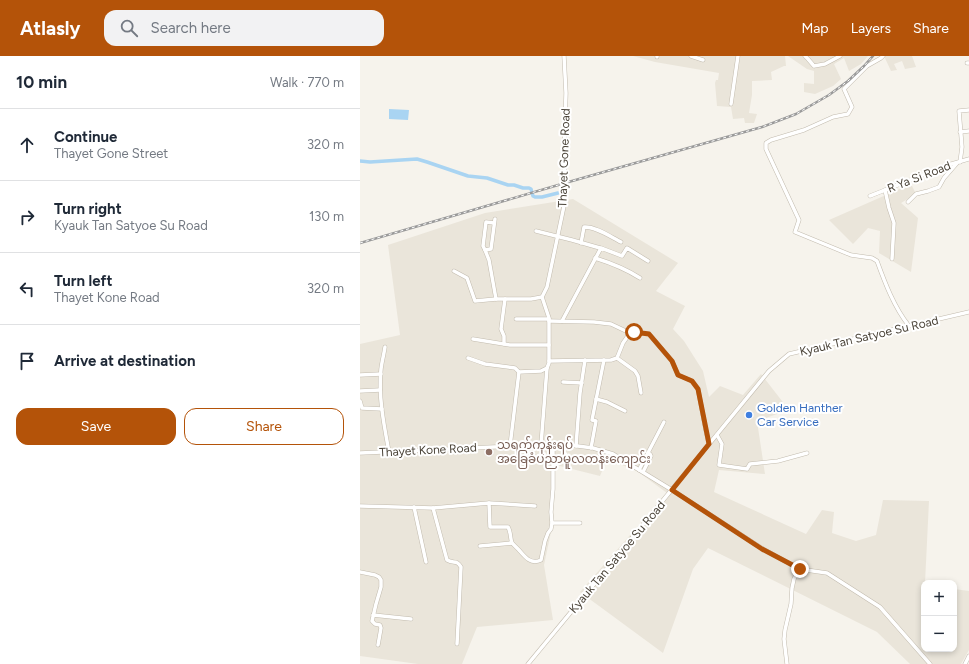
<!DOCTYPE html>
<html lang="en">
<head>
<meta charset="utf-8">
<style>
	:root { --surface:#fff; --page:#f2f2f3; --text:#1f2937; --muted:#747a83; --line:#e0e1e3; --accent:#b45309 }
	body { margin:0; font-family:Figtree,"Noto Sans Myanmar",sans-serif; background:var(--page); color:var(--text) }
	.controls { position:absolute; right:12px; bottom:12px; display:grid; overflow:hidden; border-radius:8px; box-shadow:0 2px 6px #0003 }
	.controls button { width:36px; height:36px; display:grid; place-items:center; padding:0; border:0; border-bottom:1px solid var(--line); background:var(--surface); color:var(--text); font:20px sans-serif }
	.stop { position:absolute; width:12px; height:12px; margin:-9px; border:3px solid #b45309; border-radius:50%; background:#fff }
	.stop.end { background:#b45309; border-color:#fff; box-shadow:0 1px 4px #0008 }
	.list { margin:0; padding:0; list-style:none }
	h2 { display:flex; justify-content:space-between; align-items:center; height:52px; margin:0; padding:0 16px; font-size:17px }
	h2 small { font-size:13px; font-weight:400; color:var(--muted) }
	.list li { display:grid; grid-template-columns:26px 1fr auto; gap:12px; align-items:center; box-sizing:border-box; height:72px; padding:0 16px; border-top:1px solid var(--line) }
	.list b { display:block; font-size:15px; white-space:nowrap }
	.list p { margin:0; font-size:13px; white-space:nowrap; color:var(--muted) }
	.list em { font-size:13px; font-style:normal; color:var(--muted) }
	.actions { display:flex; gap:8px; padding:12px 16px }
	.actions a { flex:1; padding:9px 0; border:1px solid var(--accent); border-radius:12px; text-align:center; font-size:14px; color:var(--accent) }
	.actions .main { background:var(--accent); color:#fff }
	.icon { flex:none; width:22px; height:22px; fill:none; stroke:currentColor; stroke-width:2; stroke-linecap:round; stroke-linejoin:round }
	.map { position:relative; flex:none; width:609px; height:608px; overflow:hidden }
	header { display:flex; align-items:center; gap:24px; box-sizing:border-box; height:56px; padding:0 20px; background:var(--accent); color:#fff }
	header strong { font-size:19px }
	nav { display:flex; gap:22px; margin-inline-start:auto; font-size:14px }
	.search { width:280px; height:36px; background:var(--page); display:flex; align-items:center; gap:10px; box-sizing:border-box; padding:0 14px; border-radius:12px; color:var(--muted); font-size:15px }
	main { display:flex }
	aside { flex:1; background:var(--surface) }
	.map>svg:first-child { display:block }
</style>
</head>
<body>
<header>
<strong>Atlasly</strong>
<div class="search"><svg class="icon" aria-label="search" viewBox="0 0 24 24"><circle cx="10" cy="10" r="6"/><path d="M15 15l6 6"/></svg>Search here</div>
<nav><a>Map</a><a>Layers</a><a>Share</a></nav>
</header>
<main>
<aside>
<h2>10 min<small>Walk · 770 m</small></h2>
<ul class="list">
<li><svg class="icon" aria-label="ahead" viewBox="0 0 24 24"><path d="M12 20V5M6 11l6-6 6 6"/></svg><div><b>Continue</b><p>Thayet Gone Street</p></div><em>320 m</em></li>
<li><svg class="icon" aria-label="right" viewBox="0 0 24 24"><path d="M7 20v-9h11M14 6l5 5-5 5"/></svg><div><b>Turn right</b><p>Kyauk Tan Satyoe Su Road</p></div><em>130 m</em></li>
<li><svg class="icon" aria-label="left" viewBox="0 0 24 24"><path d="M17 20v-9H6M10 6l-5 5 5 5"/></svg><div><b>Turn left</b><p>Thayet Kone Road</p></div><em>320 m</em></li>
<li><svg class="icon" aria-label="arrive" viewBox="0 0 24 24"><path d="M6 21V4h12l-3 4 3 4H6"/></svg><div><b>Arrive at destination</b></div></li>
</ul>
<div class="actions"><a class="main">Save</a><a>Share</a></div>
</aside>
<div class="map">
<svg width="609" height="608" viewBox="0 0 609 608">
	<rect width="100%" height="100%" fill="#f6f3ec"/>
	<g fill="#eae5da">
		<polygon points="273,0 425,0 426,10 424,10 411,16 412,24 392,25 392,39 389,57 397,58 394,67 385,67 384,62 373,63 371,51 357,50 355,27 356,24 358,24 359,17 295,6"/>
		<polygon points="428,0 508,0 501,8 489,15 484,2 474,8 481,23 473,30 455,38 444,36 444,27 454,28 454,15 447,13"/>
		<polygon points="524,0 552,0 556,11 545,13 542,5 534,8 537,14 531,15"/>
		<polygon points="551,128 556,138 541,147 558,162 551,216 519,197 520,175 508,172 493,188 469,164"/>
		<polygon points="213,143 318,207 296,235 325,250 313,273 324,285 343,315 349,341 360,330 383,339 401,318 429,354 397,365 405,418 359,414 354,436 446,478 462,454 474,456 472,477 496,485 516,479 523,444 569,445 565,527 564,527 564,593 594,593 594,533 609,535 609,594 601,608 550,608 517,576 348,492 333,513 303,597 220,536 307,437 277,415 247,403 240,420 192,408 191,476 184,509 193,564 117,571 102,608 58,608 0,600 0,288 40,279 28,189 125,157"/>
	</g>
	<polygon fill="#a9d4f2" points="29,53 49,54 48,64 29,63"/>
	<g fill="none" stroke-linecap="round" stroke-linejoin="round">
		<polyline stroke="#a9d4f2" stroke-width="3.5" points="0,105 10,106 57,103 67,106 108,120 127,122 148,129 154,129 163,132 169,132 171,133 173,140 175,141 182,141 198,137"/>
		<defs>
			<g id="minor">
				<polyline points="331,0 343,4"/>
				<polyline points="445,0 448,3 454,10 465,8 480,0"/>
				<path d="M523,0L521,2L507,10L484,33L492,51L488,58L473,61L444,74L411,84L406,87V93L439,164L435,176L491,199L512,202L517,205C525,227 534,251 549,270"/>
				<polyline points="297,1 297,0"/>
				<polyline points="607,7 609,7"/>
				<polyline points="371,48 378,0"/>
				<polyline points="600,76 609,75"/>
				<polyline points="600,106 602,91 599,55 609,54"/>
				<polyline points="525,134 529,152 534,167 532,203"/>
				<polyline points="510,140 588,109 609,103"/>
				<polyline points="548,146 556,138 568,135 579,131 584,122 597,107"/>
				<polyline points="135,163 131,193 125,194 129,204 136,243"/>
				<polyline points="176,175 212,184 240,192"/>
				<path d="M221,187L224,171C235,170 251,181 261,186"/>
				<polyline points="125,194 123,190 126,166 134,167"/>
				<path d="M235,202C251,207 266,213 280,222"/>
				<polyline points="94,215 107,222 115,245 136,243 171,243 182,241"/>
				<polyline points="156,263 189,263"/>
				<polyline points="189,265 234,266 251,268 270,277 274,276 289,278 312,305 318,319 332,325 338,333 346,375 349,388"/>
				<polyline points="202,265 241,192 262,200 267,192 288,205"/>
				<polyline points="113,283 150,289 189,289"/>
				<polyline points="144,288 144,280 141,273 145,243"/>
				<path d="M25,291C24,298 22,305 21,313C18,340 24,369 29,396"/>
				<polyline points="108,302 125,308 155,312 159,316"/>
				<polyline points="257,302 275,315 278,320 281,337"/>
				<polyline points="189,305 251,304 257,302 263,287 270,277"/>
				<polyline points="0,319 21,318"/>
				<polyline points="203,326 222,327"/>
				<polyline points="0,335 20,334"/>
				<polyline points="236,343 247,346 265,355"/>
				<polyline points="0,345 2,352 22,353"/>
				<polyline points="357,379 362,388 359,409 387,413 390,408 418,405 447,397"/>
				<polyline points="181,389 187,312"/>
				<polyline points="150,390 159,316 181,315 187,312 189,307 189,262 182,241 187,231 204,150 205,127 204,99 206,37 204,0"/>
				<polyline points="216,390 220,337 225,304"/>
				<polyline points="231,392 236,365 232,364 244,304"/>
				<polyline points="0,397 181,389 210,389 233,392 253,398 312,434 403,493 414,499 439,513 467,517 520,551 570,608"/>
				<polyline points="279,414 304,366"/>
				<polyline points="283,416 291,400 290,398 288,397"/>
				<path d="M129,447L130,471H148C151,476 150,482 152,487C154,489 157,492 159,494C165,501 171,509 181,504L185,485L188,477L191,473L192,467L191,456L193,433V389"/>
				<polyline points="0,450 73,452 129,447 175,450"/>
				<polyline points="54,451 66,506"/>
				<path d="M73,452L87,504C94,508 96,503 101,511L97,588"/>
				<polyline points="192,467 220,467"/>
				<polyline points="120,490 152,487"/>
				<polyline points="0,516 15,519 19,521 21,524 21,531 16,548 12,565 15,568 20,569 21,572 18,589"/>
				<polyline points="13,559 51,563"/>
				<polyline points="168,608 254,504 409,315 429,298 609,256"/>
				<polyline points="427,608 424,583 425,574 431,548 432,532 434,523 439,513"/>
				<polyline points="605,608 609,600"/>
			</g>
		</defs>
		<use href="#minor" stroke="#c2bbae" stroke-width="4.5"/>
		<use href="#minor" stroke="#fff" stroke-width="3.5"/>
		<defs>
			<polyline id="rail" points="0,187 205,127 402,71 436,58 469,39 488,25 504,10 513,0"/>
		</defs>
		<use href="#rail" stroke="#9a9a9a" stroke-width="2.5"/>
		<use href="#rail" stroke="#fff" stroke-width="1" stroke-dasharray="3" stroke-linecap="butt"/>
	</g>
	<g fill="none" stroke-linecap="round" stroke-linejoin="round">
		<polyline stroke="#b45309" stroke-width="5" points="274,276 289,278 312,305 318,319 332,325 338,333 349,388 312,434 402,493 440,513"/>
	</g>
	<circle fill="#3f7fe0" stroke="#fff" stroke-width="1.5" cx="389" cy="359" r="4"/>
	<circle fill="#8d6e63" stroke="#fff" stroke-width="1.5" cx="129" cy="396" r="4"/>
	<g text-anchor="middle" stroke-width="4" stroke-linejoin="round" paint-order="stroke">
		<g font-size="12" fill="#4b4439" stroke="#fff">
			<text transform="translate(204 102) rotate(-88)" y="4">Thayet Gone Road</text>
			<text transform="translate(559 121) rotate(-21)" y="4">R Ya Si Road</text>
			<text transform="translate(509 280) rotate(-13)" y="4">Kyauk Tan Satyoe Su Road</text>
			<text transform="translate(68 394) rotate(-3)" y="4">Thayet Kone Road</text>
			<text transform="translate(257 501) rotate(-50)" y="4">Kyauk Tan Satyoe Su Road</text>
		</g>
		<g font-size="12" fill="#366cbe" stroke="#fff" text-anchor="start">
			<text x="397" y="356">Golden Hanther<tspan x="397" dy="14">Car Service</tspan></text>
		</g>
		<g font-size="12" fill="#785e54" stroke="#fff" text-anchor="start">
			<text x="137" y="393">သရက်ကုန်းရပ်<tspan x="137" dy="14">အခြေခံပညာမူလတန်းကျောင်း</tspan></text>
		</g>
	</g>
</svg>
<div class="controls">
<button>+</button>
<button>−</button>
</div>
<div class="stop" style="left:274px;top:276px"></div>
<div class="stop end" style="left:440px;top:513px"></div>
</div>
</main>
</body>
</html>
